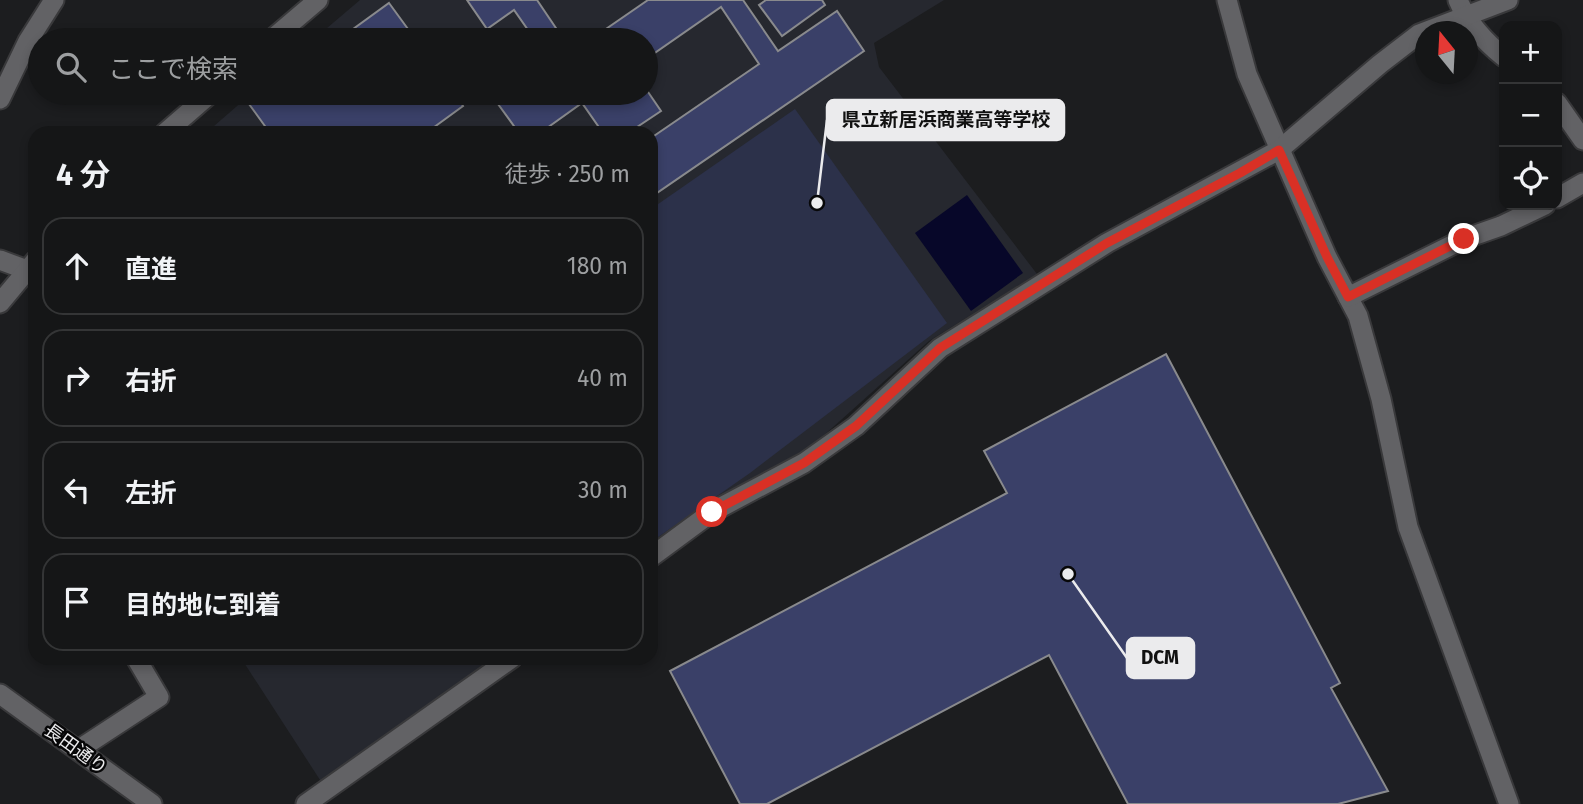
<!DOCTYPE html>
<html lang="ja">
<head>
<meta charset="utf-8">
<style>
	:root { --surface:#151617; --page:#1e1f20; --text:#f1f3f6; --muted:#9d9fa1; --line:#343536 }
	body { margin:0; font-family:"Fira Sans","Noto Sans JP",sans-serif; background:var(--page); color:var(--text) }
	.controls { position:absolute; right:21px; top:21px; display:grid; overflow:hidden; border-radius:14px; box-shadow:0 4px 10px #0003 }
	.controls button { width:63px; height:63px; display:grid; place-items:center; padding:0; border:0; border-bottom:2px solid var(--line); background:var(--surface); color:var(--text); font:35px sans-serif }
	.compass { position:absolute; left:1415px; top:21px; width:63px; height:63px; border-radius:50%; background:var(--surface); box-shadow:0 4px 10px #0003; rotate:342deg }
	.stop { position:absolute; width:21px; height:21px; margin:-16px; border:5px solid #d93025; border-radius:50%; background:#fff }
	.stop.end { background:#d93025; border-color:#fff; box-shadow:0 2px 7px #0008 }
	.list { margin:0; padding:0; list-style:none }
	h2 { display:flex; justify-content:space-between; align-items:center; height:91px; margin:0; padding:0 28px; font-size:30px }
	h2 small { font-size:23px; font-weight:400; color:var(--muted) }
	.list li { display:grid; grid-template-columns:46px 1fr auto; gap:21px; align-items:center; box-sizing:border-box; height:98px; margin:0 14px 14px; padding:0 14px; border:2px solid var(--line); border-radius:21px }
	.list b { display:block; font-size:26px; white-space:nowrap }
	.list em { font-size:23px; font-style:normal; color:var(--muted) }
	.icon { flex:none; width:38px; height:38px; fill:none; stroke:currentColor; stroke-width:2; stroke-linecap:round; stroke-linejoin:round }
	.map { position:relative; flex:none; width:1583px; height:804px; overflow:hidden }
	.search { position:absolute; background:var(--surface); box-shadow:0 4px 10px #0003; left:28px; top:28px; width:630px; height:77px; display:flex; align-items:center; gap:18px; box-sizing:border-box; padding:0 24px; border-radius:38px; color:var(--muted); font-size:26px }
	.panel { position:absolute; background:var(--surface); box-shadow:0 4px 10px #0003; left:28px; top:126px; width:630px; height:539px; border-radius:21px }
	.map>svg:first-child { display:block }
</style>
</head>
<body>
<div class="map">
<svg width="1583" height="804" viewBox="0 0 1583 804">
	<rect width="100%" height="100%" fill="#1c1d1f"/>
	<g fill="#26282f">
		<polygon points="360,0 944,0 874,43 879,67 1037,274 929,341 812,446 712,500 651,544 651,133 206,133 252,93 646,93 646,40 313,40"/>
		<polygon points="241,658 494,658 322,783"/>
	</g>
	<polygon fill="#2c314a" points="795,109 947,323 750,473 651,542 651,209"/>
	<polygon fill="#070729" points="967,195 1023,273 971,311 915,233"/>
	<g fill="#3a4068" stroke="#898a8d" stroke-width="2">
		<polygon points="467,0 537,0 564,40 535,40 514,10 487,29"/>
		<polygon points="648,0 743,0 778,51 837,11 864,51 651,197 651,138 759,64 721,7 646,59 646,40 590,40"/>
		<polygon points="766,0 822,0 825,5 782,36 759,5"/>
		<polygon points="389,3 416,40 338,40"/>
		<polygon points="646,89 661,111 628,133 603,133 582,103 540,133 519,133 498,104 514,93 600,93 605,99 614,93 646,93"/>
		<polygon points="265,93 454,93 463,106 426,133 270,133 249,104"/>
		<polygon points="1166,354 1340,683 1331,688 1388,791 1338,804 1128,804 1049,655 767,804 740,804 670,671 1007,493 984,451"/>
	</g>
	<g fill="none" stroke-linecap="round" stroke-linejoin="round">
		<defs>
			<g id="minor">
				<polyline points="1227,0 1247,74 1327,257 1358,316 1381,399 1408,527 1509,804"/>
				<path d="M1458,0C1468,24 1484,41 1504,57"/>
				<polyline points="0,99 28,41 54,0"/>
				<polyline points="1557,103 1583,140"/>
				<polyline points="1557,198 1583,183"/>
				<polyline points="0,260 27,270"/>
				<polyline points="1348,297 1464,239 1501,226 1545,205"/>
				<polyline points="651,557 712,512 804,463 856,426 940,348 1107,243 1279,150 1380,64 1419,34 1508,0"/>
				<polyline points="78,750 159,697 136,658"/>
				<polyline points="306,804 512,658"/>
			</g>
			<g id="tertiary">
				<polyline points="271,40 318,0"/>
				<polyline points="165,133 211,93"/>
				<polyline points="0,303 35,261"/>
				<polyline points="0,694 152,804"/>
			</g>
		</defs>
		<use href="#minor" stroke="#39393b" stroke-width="23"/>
		<use href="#tertiary" stroke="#39393b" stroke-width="23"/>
		<use href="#minor" stroke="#626265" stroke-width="19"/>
		<use href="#tertiary" stroke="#626265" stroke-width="19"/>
	</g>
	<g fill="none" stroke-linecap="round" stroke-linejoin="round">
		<polyline stroke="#d93025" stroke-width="9" points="712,512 804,463 856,426 940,348 1107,243 1240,173 1279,150 1327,257 1348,297 1464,239"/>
	</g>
	<g text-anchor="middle" stroke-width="5" stroke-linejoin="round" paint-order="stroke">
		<g font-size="18" fill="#ebebed" stroke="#070708">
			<text transform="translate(76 749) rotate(36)" y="6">長田通り</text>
		</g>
	</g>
	<path fill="none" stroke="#ebebed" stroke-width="2.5" d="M817 203L827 120M1068 574L1127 658"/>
	<g fill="#ebebed" stroke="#070708" stroke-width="2.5">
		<circle cx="817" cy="203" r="7"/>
		<circle cx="1068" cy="574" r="7"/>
	</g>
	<g fill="#ebebed" stroke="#ebebed" stroke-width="2.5">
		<rect x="827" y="100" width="237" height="40" rx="7"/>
		<rect x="1127" y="638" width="67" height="40" rx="7"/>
	</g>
	<g font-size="19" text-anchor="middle" font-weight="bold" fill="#111">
		<text x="946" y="126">県立新居浜商業高等学校</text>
		<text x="1160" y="664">DCM</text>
	</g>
</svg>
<div class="controls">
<button>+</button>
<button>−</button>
<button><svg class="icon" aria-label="locate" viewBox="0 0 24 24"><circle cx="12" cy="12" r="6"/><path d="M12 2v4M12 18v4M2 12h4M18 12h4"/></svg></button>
</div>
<svg class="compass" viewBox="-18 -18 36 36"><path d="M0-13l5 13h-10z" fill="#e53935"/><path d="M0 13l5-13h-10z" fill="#9d9fa1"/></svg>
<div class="stop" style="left:712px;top:512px"></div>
<div class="stop end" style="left:1464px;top:239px"></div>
<div class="search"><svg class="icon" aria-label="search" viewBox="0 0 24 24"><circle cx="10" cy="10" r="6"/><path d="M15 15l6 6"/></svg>ここで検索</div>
<section class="panel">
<h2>4 分<small>徒歩 · 250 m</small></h2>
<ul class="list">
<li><svg class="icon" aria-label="ahead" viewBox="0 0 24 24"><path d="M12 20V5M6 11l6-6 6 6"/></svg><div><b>直進</b></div><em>180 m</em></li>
<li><svg class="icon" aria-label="right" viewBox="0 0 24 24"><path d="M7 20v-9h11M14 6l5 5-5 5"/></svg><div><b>右折</b></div><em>40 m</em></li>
<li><svg class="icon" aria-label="left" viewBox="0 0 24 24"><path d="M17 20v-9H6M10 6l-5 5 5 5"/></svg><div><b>左折</b></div><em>30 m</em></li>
<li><svg class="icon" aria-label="arrive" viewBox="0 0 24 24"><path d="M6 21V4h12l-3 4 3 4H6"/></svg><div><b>目的地に到着</b></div></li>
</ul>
</section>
</div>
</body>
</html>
